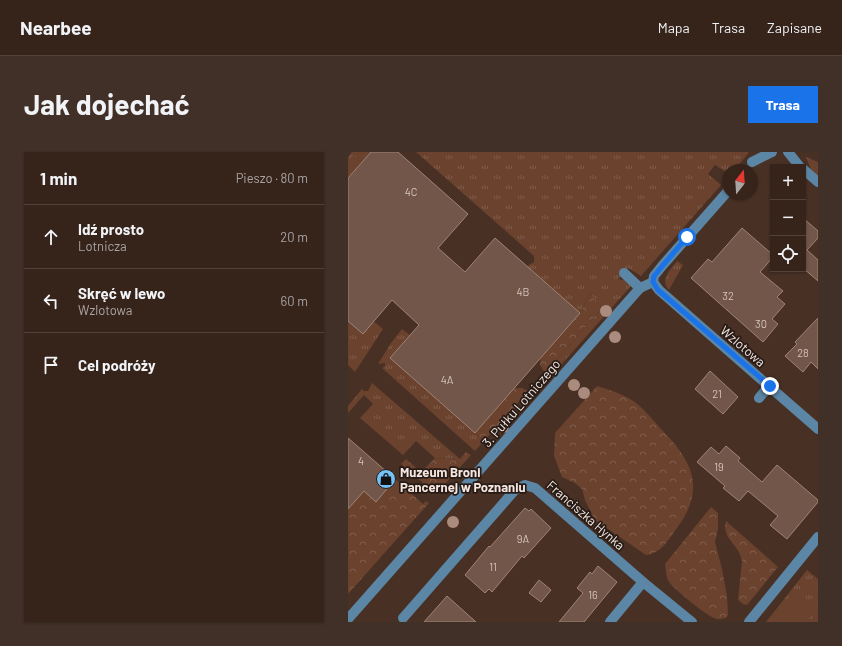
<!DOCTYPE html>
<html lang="pl">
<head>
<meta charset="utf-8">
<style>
	:root { --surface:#36241b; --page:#413028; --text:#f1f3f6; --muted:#aaa4a3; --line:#50413a; --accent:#1a73e8 }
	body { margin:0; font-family:Barlow,sans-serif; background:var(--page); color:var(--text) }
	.controls { position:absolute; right:12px; top:12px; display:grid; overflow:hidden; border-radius:0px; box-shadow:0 1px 3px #0004 }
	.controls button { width:36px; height:36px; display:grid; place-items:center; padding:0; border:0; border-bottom:1px solid var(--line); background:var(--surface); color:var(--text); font:20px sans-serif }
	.compass { position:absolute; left:374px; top:12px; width:36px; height:36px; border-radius:50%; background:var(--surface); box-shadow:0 1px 3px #0004; rotate:17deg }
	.stop { position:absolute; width:12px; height:12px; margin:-9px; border:3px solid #1a73e8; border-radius:50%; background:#fff }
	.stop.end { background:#1a73e8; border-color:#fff; box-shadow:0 1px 4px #0008 }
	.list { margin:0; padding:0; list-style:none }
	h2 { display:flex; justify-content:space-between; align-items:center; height:52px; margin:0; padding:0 16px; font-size:17px }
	h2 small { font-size:13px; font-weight:400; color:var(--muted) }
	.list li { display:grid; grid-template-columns:26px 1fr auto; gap:12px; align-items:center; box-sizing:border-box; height:64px; padding:0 16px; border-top:1px solid var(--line) }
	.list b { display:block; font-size:15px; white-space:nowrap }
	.list p { margin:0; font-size:13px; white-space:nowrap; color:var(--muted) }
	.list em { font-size:13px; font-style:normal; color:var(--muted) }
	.icon { flex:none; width:22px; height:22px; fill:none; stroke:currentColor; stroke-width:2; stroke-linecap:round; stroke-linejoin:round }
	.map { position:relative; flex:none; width:470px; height:470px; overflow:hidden; border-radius:0px }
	header { display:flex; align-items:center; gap:24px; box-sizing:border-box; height:56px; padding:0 20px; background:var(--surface); border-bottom:1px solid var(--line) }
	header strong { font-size:19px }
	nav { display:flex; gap:22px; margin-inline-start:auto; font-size:14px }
	.intro { display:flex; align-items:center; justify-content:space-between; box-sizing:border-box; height:96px; padding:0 24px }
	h1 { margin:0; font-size:28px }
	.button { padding:10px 18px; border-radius:0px; background:var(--accent); color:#fff; font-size:14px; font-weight:700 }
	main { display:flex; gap:24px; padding:0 24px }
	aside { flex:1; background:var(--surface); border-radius:0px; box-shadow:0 1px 3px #0004 }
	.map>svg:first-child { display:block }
</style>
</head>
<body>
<header>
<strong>Nearbee</strong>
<nav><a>Mapa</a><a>Trasa</a><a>Zapisane</a></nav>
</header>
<div class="intro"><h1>Jak dojechać</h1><a class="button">Trasa</a></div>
<main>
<aside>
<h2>1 min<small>Pieszo · 80 m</small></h2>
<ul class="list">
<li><svg class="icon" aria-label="ahead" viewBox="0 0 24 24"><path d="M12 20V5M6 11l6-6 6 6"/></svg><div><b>Idź prosto</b><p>Lotnicza</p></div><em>20 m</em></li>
<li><svg class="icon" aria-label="left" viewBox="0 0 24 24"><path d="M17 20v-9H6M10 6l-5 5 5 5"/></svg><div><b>Skręć w lewo</b><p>Wzlotowa</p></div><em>60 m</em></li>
<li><svg class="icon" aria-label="arrive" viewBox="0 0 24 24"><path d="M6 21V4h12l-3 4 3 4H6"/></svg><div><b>Cel podróży</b></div></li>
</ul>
</aside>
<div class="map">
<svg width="470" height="470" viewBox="0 0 470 470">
	<defs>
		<pattern id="grass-tufts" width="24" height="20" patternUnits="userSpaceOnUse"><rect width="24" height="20" fill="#6a422e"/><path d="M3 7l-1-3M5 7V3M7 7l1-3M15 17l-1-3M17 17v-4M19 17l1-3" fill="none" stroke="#805d4c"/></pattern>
		<pattern id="forest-crowns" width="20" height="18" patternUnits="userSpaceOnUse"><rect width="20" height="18" fill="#6a422e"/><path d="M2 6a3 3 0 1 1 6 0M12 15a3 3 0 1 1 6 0" fill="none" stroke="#805d4c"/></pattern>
	</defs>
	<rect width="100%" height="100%" fill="#483024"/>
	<g fill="url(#grass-tufts)">
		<polygon points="4,0 23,0 13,11 3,1"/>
		<polygon points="68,0 401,0 387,18 380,18 380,21 367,13 360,22 373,33 293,124 280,116 270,127 276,128 283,134 204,223 200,225 195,223 254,156 242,142 232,161 179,114 186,110 186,104"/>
		<polygon points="458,5 470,10 470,24 463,18"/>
		<path d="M329,109L335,113L321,138C311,128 323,117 329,109Z"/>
		<polygon points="0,169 25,169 35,177 7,220 0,213"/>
		<polygon points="54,177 62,183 42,206 136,289 127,299 34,216 37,214 37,211 30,212 43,191"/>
		<polygon points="24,231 112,307 87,306 68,289 55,303 12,266 25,252 16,243 0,261 0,254 14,237 16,239 20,239"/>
		<polygon points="459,418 470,427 470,470 418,470"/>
	</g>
	<g fill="url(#forest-crowns)">
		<polygon points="3,1 13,11 0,25 0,5"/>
		<polygon points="242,142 254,156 197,221 192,213 193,206 232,161"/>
		<path d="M249,234C262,238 278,243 288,251C297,258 304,267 311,275C344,308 359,335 329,376C320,388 314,401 298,403L247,368L237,348L234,337L227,331L214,325L206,304L207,281Z"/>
		<polygon points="170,236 174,236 180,239 136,289 127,281 166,237"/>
		<polygon points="118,300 123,303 88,342 53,312 58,307 73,320 87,306 112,307"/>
		<polygon points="47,327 75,352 78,349 81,351 0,442 0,357 16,339 28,350"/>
		<path d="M363,355L370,361V377L367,390L374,417L379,444L380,463L378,466C374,467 370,468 366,466C358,463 327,438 321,430C318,426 318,417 317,412Z"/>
		<path d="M378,369L430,415L399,453L395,452L390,448L394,409C392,393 373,387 378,369Z"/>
	</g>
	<polygon fill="#6a422e" points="447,443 467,459 458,470 425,470"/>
	<g fill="#715649" stroke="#a08476">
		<polygon points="23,0 50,0 120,62 90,96 117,120 147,86 232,161 127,281 42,206 71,173 44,148 15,182 0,169 0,26"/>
		<polygon points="455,66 470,79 470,86 459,98 470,108 470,129 455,116"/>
		<polygon points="394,76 425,103 425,105 412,120 435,139 429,145 437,152 424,167 430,172 415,190 343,126 360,107 364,110"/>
		<polygon points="470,166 470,217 463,210 455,220 437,204 449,192 447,190"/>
		<polygon points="362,219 390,245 375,262 347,237"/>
		<polygon points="0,286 47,327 28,350 16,339 0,357"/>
		<polygon points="378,294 392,306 390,309 414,330 429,313 470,348 470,350 439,387 422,373 430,364 400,339 391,349 375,336 377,334 349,310 363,295 371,302"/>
		<polygon points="177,356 181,359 183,357 203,376 176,406 174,404 144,440 141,437 137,441 117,423 141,394 142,395"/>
		<polygon points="250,414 269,430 236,470 211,470 235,441 229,436 242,420 244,422"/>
		<polygon points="191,428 203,438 193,450 181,441"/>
		<polygon points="99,444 128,470 76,470"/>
	</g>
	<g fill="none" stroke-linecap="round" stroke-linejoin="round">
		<g stroke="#5b86a5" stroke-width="10">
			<polyline points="440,0 452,15"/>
			<polyline points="404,10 424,0"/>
			<polyline points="455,17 470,30"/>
			<polyline points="276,121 292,136"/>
			<polyline points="305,130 311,138 470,277"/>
			<polyline points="305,130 306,124 314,114 380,39"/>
			<polyline points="411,246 421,234"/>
			<polyline points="55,466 167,338 177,333 187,336 295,430 344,470"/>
			<polyline points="0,467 292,136 305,130"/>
			<polyline points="262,470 295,430"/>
			<polyline points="401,470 470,385"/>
		</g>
	</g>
	<g fill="#aa8b7d">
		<circle cx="258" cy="159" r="6"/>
		<circle cx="267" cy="185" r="6"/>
		<circle cx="226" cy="233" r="6"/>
		<circle cx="236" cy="241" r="6"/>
		<circle cx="155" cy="275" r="6"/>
		<circle cx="105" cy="370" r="6"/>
	</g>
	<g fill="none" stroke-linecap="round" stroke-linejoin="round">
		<polyline stroke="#1a73e8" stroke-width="5" points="339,85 306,124 305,130 310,138 422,234"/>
	</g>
	<defs>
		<symbol id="shop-disc" viewBox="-11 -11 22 22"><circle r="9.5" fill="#75c0f6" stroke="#261b16"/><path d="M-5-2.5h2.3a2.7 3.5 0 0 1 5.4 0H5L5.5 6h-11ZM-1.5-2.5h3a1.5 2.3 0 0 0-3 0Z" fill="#111"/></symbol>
	</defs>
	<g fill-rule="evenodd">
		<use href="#shop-disc" x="27" y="316" width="22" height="22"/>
	</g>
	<g text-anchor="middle" stroke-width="3.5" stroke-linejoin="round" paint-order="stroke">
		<g font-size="11" fill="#d5c2ba">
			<text x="63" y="44">4C</text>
			<text x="175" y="144">4B</text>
			<text x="380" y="148">32</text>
			<text x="413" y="176">30</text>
			<text x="455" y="205">28</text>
			<text x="99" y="232">4A</text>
			<text x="369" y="246">21</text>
			<text x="13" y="313">4</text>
			<text x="371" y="319">19</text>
			<text x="175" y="391">9A</text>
			<text x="145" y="419">11</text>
			<text x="245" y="447">16</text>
		</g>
		<g font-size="13" fill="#f6e6df" stroke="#261b16">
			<text transform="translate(395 194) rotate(41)" y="5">Wzlotowa</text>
			<text transform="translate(173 251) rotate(-49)" y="5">3. Pułku Lotniczego</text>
			<text transform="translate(238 363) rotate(41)" y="5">Franciszka Hynka</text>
		</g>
		<g font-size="13" font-weight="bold" fill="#f6e6df" stroke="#261b16" text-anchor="start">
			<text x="52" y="325">Muzeum Broni<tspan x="52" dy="15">Pancernej w Poznaniu</tspan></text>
		</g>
	</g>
</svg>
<div class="controls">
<button>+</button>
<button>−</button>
<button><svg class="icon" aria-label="locate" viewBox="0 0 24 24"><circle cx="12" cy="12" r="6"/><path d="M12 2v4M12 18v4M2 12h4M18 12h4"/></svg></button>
</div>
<svg class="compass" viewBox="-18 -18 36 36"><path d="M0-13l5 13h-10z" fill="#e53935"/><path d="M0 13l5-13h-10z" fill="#aaa4a3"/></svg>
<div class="stop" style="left:339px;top:85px"></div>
<div class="stop end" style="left:422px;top:234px"></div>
</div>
</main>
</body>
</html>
